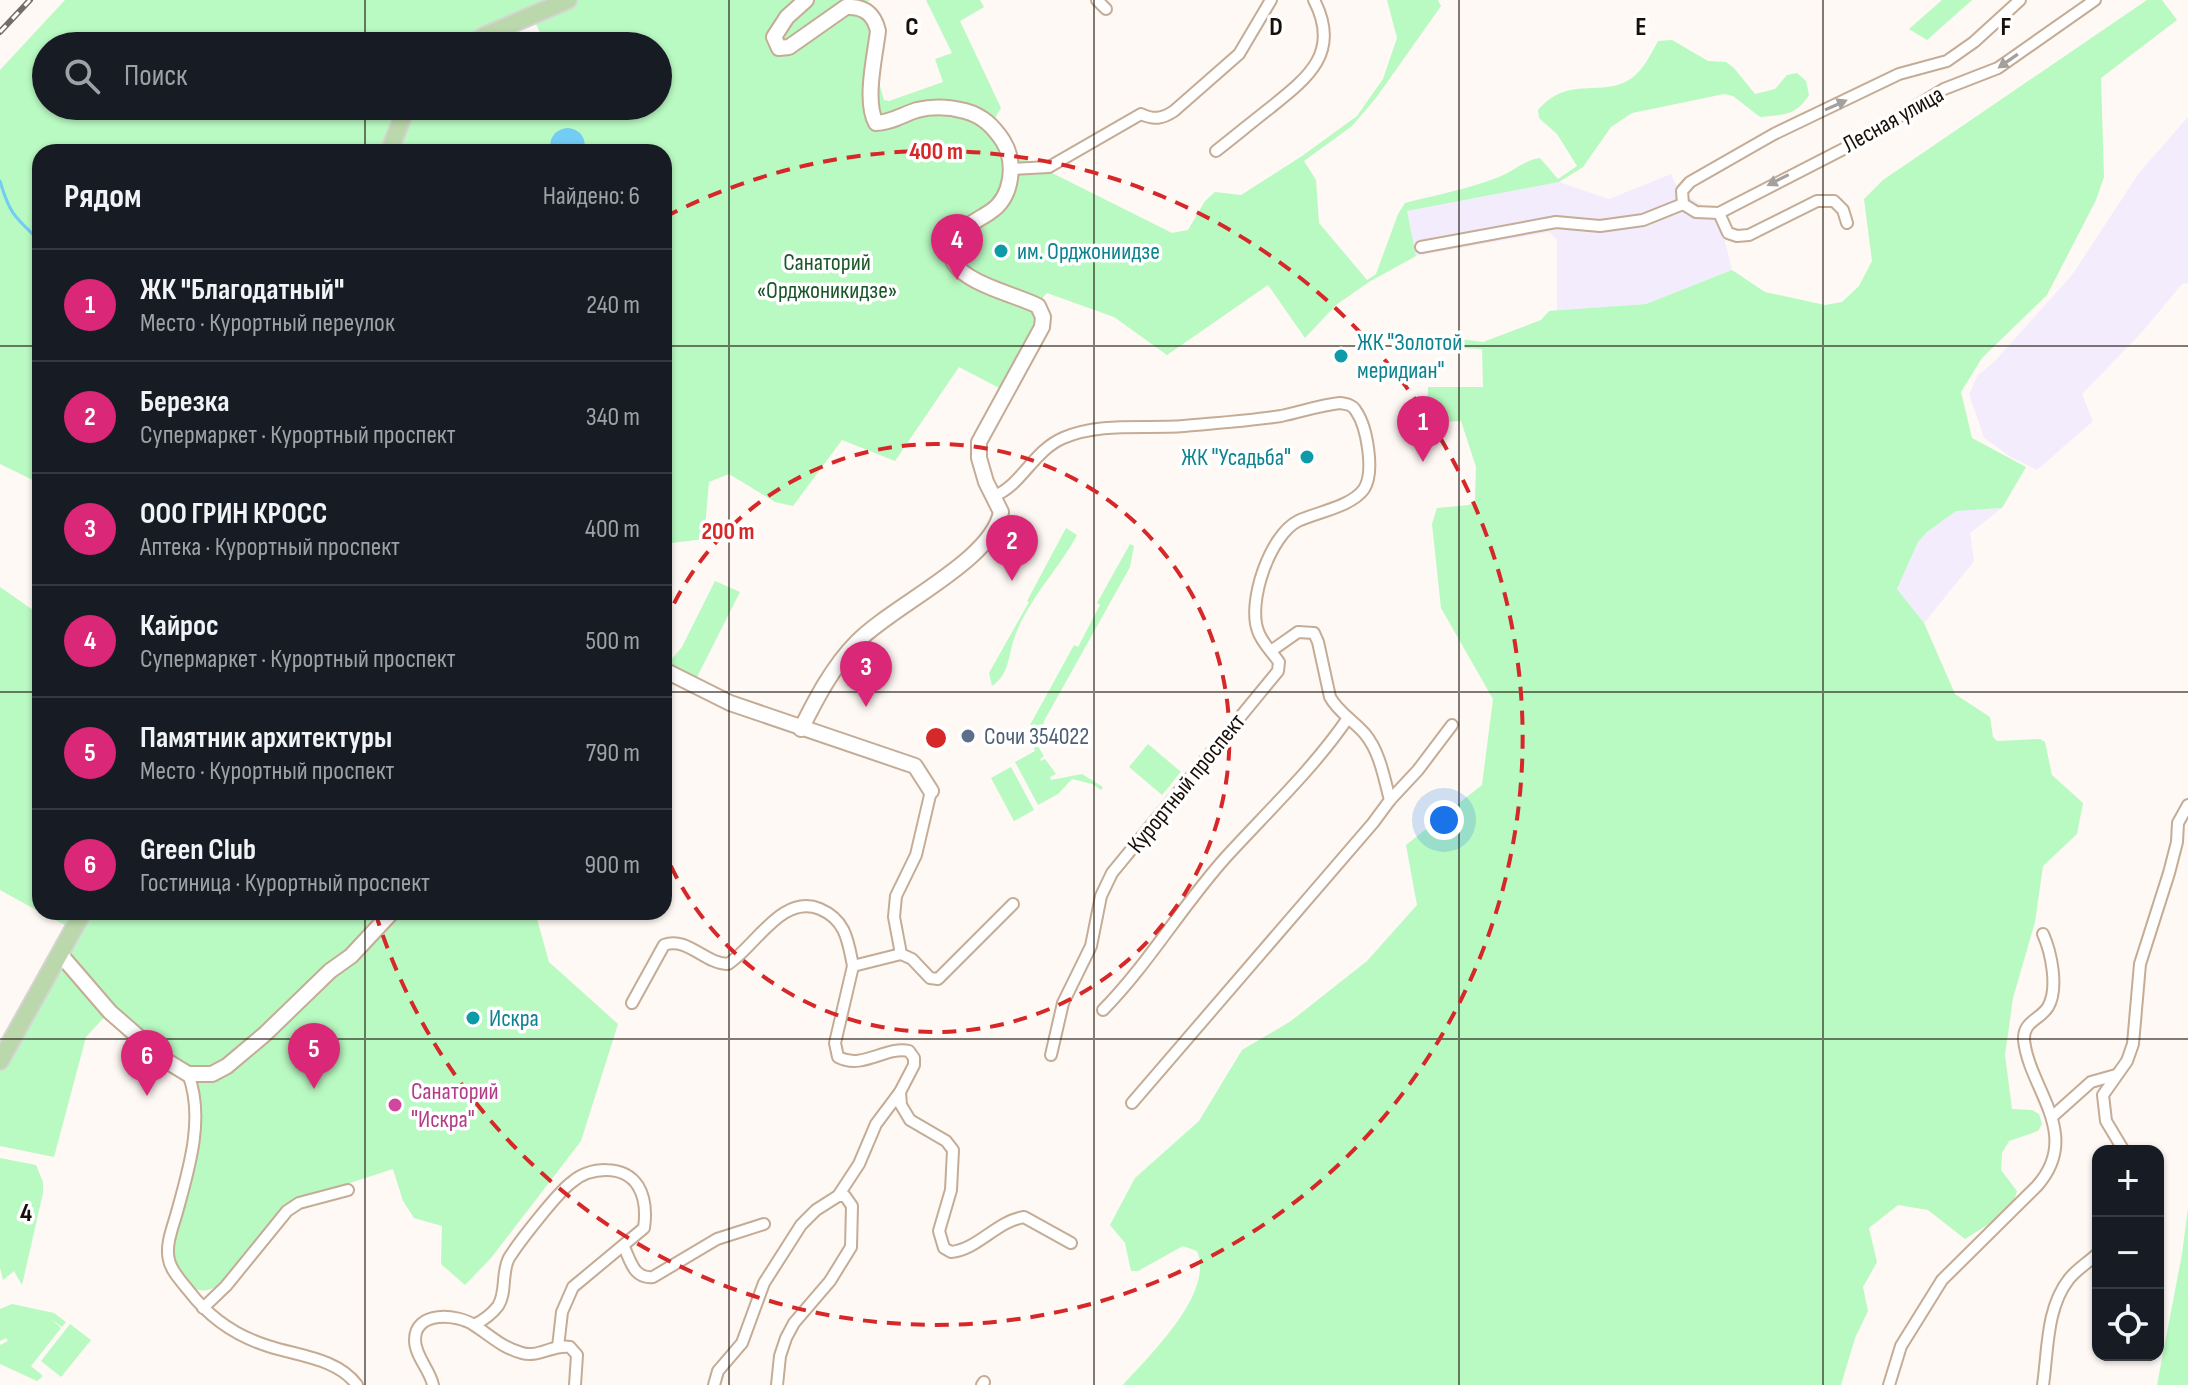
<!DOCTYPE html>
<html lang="ru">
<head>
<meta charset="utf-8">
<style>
	:root { --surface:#171b24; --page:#242831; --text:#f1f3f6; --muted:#9ea1a6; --line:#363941; --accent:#db2777 }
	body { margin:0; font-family:"Sofia Sans Condensed",sans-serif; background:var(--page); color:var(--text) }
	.controls { position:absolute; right:24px; bottom:24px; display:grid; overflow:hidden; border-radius:16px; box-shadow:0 2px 6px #0004 }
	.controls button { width:72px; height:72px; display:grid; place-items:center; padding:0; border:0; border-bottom:2px solid var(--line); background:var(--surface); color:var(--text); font:40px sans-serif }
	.you { position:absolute; left:1444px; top:820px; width:28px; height:28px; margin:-20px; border:6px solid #fff; border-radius:50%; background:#1a73e8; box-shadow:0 0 0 12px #1a73e833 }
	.badge { display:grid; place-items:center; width:52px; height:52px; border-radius:50%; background:var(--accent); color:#fff; font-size:26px; font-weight:700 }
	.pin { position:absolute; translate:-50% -66px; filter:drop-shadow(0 2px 4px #0008) }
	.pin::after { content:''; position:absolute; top:42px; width:28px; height:24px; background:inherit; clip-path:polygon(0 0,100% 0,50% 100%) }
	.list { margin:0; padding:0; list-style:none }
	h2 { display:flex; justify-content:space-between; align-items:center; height:104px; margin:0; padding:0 32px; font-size:34px }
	h2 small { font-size:26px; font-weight:400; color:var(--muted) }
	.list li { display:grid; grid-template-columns:52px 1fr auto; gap:24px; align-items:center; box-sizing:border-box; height:112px; padding:0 32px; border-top:2px solid var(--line) }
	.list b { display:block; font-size:30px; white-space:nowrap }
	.list p { margin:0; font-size:26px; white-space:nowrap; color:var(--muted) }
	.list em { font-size:26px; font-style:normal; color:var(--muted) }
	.icon { flex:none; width:44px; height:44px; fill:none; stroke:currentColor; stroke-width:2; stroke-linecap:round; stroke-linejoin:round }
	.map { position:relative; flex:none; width:2188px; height:1385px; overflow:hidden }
	.search { position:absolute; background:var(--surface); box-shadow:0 2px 6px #0004; left:32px; top:32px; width:640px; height:88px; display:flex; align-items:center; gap:20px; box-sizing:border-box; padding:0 28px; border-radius:44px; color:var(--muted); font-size:30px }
	.panel { position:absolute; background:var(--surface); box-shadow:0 2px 6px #0004; left:32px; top:144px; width:640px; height:776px; border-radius:24px }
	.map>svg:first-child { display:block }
</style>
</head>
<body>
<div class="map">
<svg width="2188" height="1385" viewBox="0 0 2188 1385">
	<rect width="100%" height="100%" fill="#fef9f4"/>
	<g fill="#f3ecfd">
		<polygon points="2188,117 2188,283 2182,284 2143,331 2082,394 2093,421 2037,470 2011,457 1984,438 1969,394 1978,375 1993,363 2072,275 2139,173"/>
		<polygon points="1671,174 1679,191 1707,208 1720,221 1732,270 1646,304 1557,311 1557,240 1549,232 1416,256 1407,211 1559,182 1609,199"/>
		<polygon points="2002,508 1970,533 1974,561 1924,623 1897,589 1918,542 1927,532 1956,511"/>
	</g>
	<g fill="#b9f9c2" fill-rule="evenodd">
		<path d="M65,0H870L858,7L875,21L876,72L884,100L889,101L943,82L935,59L952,53L926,0H980L984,7L960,21L1001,108L995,118L986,119L1010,152L1172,233L1188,230L1205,201L1215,192L1241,195L1302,156L1357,116L1383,79L1397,38L1387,0H1438L1441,6L1376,98L1352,126L1304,161L1316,180L1319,223L1367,280L1376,274L1398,214L1405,203C1436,195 1468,189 1499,177C1513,171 1525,160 1540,158L1558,179L1577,166L1557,134L1539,118L1538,110C1569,74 1601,99 1632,78C1644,69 1651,54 1658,41L1672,40L1708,61L1726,62L1734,68L1755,94L1775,89L1787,75L1797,73L1806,81L1809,95C1796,116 1783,115 1760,117L1733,96L1724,94L1632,113L1611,127L1583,167L1559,182L1407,211L1416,256L1369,282L1336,305L1305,338L1268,285L1167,355L1114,317L1047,293L1032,309C1044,339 1019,366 1005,391L959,367L895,461L842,440L793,506L775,502L729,474L709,482L704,539L664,544V152H40V475L37,482L0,464V70ZM532,15L546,46H658V106H46V46H488L485,38Z"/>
		<polygon points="1942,0 1972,0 1927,40 1909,29"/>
		<path d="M2147,0H2162L2177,20L2101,78L2104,177L2096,200L2047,295L1982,358L1961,392L1972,438L2026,467L2002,508L1956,511L1927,532L1918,542L1897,589L1924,623L1955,694L1990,717L1993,737L1997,741L2040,739L2045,742L2052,775L2083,803L2077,834L2043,866L2035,922L2013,998L2005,1055L2012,1109L2032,1110L2039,1114L2042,1124L2038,1131L2009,1141L2002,1153L2001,1170L2017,1191C2013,1213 1983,1227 1965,1239L1928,1210L1898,1205L1869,1228L1877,1262L1863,1287L1868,1311L1855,1338L1841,1385H1123C1149,1356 1215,1293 1197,1251L1183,1246L1138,1271H1131L1125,1243L1110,1225L1135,1178L1199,1121L1242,1050L1291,1021L1367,961L1417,905L1406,845L1482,785L1493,699L1441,608L1432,524L1437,508L1469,505L1475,500L1476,467L1461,421L1427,423L1428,387H1483L1482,349L1437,347L1461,339L1483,342L1541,320L1549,311L1646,304L1732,270L1765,292L1825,305L1842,302L1859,286L1872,261L1864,199L1883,180Z"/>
		<path d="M1066,528L1077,535C1059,569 1029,598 1015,636C1008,654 1010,674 992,686L989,673L1029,602L1027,601Z"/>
		<polygon points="1130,544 1134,546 1130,567 1044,721 1043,728 1039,729 1030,725 1074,645 1078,647 1100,605 1097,603"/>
		<polygon points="715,581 740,592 693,685 664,668 682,647"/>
		<polygon points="0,587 40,615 40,912 0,890"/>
		<polygon points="1148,744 1181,772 1162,795 1129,767"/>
		<polygon points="1037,745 1044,756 1040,759 1041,761 1045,759 1056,774 1050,777 1051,780 1082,774 1103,787 1101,790 1092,784 1072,779 1058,794 1038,805 1015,762 1035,751 1033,746"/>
		<polygon points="1011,767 1034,810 1014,821 991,778"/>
		<path d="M41,912H535L549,962L618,1024L581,1141L491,1258L465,1285L441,1264L442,1226L414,1218L403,1201L393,1169L300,1199L218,1286C188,1302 178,1271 172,1247L197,1115L190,1076L108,1013L86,1037L54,1157L0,1146V1063L74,930Z"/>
		<polygon points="0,1158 36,1165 43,1182 43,1193 22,1285 14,1271 3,1280 0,1268"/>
		<polygon points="2188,1208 2188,1385 2157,1385 2182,1254"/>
		<polygon points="12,1304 54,1313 66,1322 62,1327 51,1319 61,1328 31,1366 43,1376 37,1381 0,1364 0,1345 8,1341 6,1338 0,1341 0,1309"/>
		<polygon points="70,1324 91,1340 61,1377 41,1361"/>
	</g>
	<path fill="#72ccf4" d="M567,128C581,129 587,139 584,152H551C548,139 554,130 567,128Z"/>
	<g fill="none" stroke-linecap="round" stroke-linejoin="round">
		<path stroke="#72ccf4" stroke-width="3" d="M0,181C10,215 15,217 40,241"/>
		<defs>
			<g id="street">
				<polyline points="1097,0 1106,9"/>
				<polyline points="2020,0 1974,42 1947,61 1899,74 1774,134 1690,182 1682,191 1683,204 1696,212 1719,213 1859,141 1944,89 1998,68 2095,0"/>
				<path d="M1216,151C1234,137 1252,122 1270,108C1309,77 1341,52 1314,0"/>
				<path d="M1012,169L1049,167L1141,114C1154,120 1162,119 1174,111L1239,54L1271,0"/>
				<polyline points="1719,213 1728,233 1737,236 1749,235 1817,201 1834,201 1843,210 1847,223"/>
				<polyline points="1421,247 1556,222 1600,226 1643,220 1683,204"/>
				<path d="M994,496C1021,486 1033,451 1063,438C1100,422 1144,429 1184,426C1216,423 1249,421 1281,416C1301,412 1320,405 1340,403C1347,404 1353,405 1356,411C1367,427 1375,472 1364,489C1351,507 1317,512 1298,521C1270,535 1247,602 1258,631C1262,643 1272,652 1279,662L1278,671L1112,873L1101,896L1091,946L1063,1003L1051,1055"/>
				<polyline points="931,791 916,855 896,896 894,917 901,954 912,959 930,978 938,979 1013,904"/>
				<polyline points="1390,800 1418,770 1452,725"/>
				<path d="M632,1003L664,945C687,936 705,964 728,964C755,947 782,893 820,909C846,920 848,941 853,966"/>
				<path d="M1103,1010C1149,963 1182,906 1226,857C1268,811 1313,769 1348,718"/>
				<path d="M188,1074C205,1117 189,1169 177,1212C173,1227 165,1245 169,1260C171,1271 182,1282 189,1291C209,1317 236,1336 268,1346C298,1356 337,1358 357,1385"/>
				<path d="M900,1092L901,1105L910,1120L946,1141L953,1150L951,1190L939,1231L944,1248L951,1252C977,1250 997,1221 1024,1217L1071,1243"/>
				<path d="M1132,1103L1373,823L1390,800C1384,778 1380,752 1365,734C1354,721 1338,712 1330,697L1318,642L1314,633L1298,632L1271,651"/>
				<polyline points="2053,1116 2091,1082 2116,1075"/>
				<polyline points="2124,1151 2106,1121 2103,1095 2127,1061 2133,1044 2140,964 2169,873 2177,842 2178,823 2188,805"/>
				<path d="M624,1247C631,1262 634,1279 653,1277L717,1239L764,1224"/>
				<polyline points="203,1308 226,1286 287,1211 299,1203 348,1190"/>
				<path d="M474,1325C484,1320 491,1315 498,1306C507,1292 501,1273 509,1258C519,1242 558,1192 572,1182C590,1167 624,1164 638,1186C646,1199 646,1214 644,1228L573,1287L562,1312L558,1347"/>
				<path d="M433,1385C430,1370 415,1356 415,1340C415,1310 457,1314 474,1325C491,1336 501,1347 522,1353C539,1358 553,1344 570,1347L577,1355L575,1385"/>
				<path d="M714,1385L718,1371L742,1343L764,1283L801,1225L816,1210L838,1196L859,1164L876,1124L900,1092L914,1065V1058L909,1051C885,1046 863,1070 838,1057L835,1043L853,966L901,954"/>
				<polyline points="777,1385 780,1356 786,1338 794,1323 830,1281 851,1247 852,1206 845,1196 838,1196"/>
				<polyline points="982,1385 984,1382"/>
				<path d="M1889,1385L1901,1346L1942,1280L2037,1186C2083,1134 2029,1089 2024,1040C2023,1021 2040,1020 2048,1007C2059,988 2051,952 2043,934"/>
				<path d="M2043,1385C2048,1351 2046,1308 2069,1279C2077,1269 2089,1262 2098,1253"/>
			</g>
			<g id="secondary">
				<polyline points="664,670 730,703 915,766 931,791"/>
				<path d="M801,729C816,699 833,666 857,642C893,605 992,561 1001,512L986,482L979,458V442L1042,327L1043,317L1038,306C1017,295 962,283 953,260C943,234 974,223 990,212C1013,197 1016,162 1003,141C993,126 983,116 965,111C950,107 933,106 917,110C904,114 890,123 876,123C864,101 875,56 878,31C874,14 864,6 846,7L789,47L779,48L774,37L787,17L806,0"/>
				<polyline points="60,954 110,1012 165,1060 188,1074 212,1074 227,1066 265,1034 330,971 351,956 392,912"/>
			</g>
			<g id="primary">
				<polyline points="469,46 484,36 568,0"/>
				<polyline points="389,152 403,116 409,106"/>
				<polyline points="0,1061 83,912"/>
			</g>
		</defs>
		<use href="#street" stroke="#c4ac96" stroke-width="14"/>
		<use href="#secondary" stroke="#c4ac96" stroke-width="18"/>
		<use href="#primary" stroke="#d6d4d3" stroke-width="20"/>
		<use href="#street" stroke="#fff" stroke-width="10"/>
		<use href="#secondary" stroke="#fff" stroke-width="14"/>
		<use href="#primary" stroke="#bad8ac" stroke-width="16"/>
		<defs>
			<polyline id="rail" points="0,32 30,0"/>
		</defs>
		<use href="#rail" stroke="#746d66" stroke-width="6"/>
		<use href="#rail" stroke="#fff" stroke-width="3" stroke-dasharray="9" stroke-linecap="butt"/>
	</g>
	<defs><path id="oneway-solid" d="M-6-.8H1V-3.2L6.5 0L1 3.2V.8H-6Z" transform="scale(2)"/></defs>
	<g fill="#a3a09d">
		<use href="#oneway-solid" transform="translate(2008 61) rotate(145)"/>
		<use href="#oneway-solid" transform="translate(1836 105) rotate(-24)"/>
		<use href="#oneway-solid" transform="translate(1778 180) rotate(153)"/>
	</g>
	<path fill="none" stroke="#191109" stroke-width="2" stroke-opacity="0.55" d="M365,0V46M729,0V1385M1094,0V1385M1459,0V1385M1823,0V1385M365,106V152M0,346H40M664,346H2188M0,692H40M664,692H2188M365,912V1385M0,1039H2188"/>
	<g fill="none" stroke="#d62828" stroke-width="4" stroke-dasharray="14 10">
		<path d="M664 625A294 294 0 1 1 664 851"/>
		<path d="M665 217A587 587 0 1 1 376 915"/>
	</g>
	<g fill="#0f9aa8" stroke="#fff" stroke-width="3">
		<circle cx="1001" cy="251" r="8"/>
		<circle cx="1341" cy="356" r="8"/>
		<circle cx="1307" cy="457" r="8"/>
		<circle cx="473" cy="1018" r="8"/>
	</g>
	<circle fill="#5c6f8a" stroke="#fff" stroke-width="3" cx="968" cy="736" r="8"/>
	<circle fill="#d1479c" stroke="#fff" stroke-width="3" cx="395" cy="1105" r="8"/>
	<g text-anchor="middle" stroke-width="7" stroke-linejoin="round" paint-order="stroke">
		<g font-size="24" fill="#191109" stroke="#fff">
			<text transform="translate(1893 119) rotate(-29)" y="8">Лесная улица</text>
			<text transform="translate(1186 783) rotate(-51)" y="8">Курортный проспект</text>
		</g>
		<g font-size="24" fill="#0d838f" stroke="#fff" text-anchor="start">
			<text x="1017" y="259">им. Орджониидзе</text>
			<text x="1357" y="350">ЖК "Золотой<tspan x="1357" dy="28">меридиан"</tspan></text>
			<text x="1291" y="465" text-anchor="end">ЖК "Усадьба"</text>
			<text x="489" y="1026">Искра</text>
		</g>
		<g font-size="24" fill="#1a5629" stroke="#fff">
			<text x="827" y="270">Санаторий<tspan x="827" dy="28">«Орджоникидзе»</tspan></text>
		</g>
		<g font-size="24" fill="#4e5e75" stroke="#fff" text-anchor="start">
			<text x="984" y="744">Сочи 354022</text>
		</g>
		<g font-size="24" fill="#b23c85" stroke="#fff" text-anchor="start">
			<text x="411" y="1099">Санаторий<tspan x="411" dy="28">"Искра"</tspan></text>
		</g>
	</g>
	<g font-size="26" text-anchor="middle" font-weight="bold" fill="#191109" stroke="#fff" stroke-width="7" stroke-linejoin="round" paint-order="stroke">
		<text x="912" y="35">C</text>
		<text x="1276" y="35">D</text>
		<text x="1641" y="35">E</text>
		<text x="2006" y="35">F</text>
		<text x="26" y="1221">4</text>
	</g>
	<circle cx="936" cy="738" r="12" fill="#d62828" stroke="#fff" stroke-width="4"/>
	<g font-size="24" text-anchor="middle" font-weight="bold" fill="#d62828" stroke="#fff" stroke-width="7" stroke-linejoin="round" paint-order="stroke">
		<text x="936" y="159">400 m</text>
		<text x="728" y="539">200 m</text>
	</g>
</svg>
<div class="controls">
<button>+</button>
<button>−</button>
<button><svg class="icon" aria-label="locate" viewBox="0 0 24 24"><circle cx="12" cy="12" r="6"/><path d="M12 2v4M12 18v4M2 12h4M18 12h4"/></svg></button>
</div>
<div class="you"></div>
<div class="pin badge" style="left:1423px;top:462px">1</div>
<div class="pin badge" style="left:1012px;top:581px">2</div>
<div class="pin badge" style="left:866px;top:707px">3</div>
<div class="pin badge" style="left:957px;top:280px">4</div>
<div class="pin badge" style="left:314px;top:1089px">5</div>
<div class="pin badge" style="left:147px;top:1096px">6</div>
<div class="search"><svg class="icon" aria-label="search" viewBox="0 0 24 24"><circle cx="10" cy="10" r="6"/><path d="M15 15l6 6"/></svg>Поиск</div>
<section class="panel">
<h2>Рядом<small>Найдено: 6</small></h2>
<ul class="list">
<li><span class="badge">1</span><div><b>ЖК &quot;Благодатный&quot;</b><p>Место · Курортный переулок</p></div><em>240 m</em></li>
<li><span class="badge">2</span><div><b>Березка</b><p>Супермаркет · Курортный проспект</p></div><em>340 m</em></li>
<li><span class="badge">3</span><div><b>ООО ГРИН КРОСС</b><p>Аптека · Курортный проспект</p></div><em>400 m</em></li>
<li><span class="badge">4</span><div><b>Кайрос</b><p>Супермаркет · Курортный проспект</p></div><em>500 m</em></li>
<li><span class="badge">5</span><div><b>Памятник архитектуры</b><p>Место · Курортный проспект</p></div><em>790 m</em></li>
<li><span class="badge">6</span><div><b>Green Club</b><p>Гостиница · Курортный проспект</p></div><em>900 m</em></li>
</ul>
</section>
</div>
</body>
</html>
